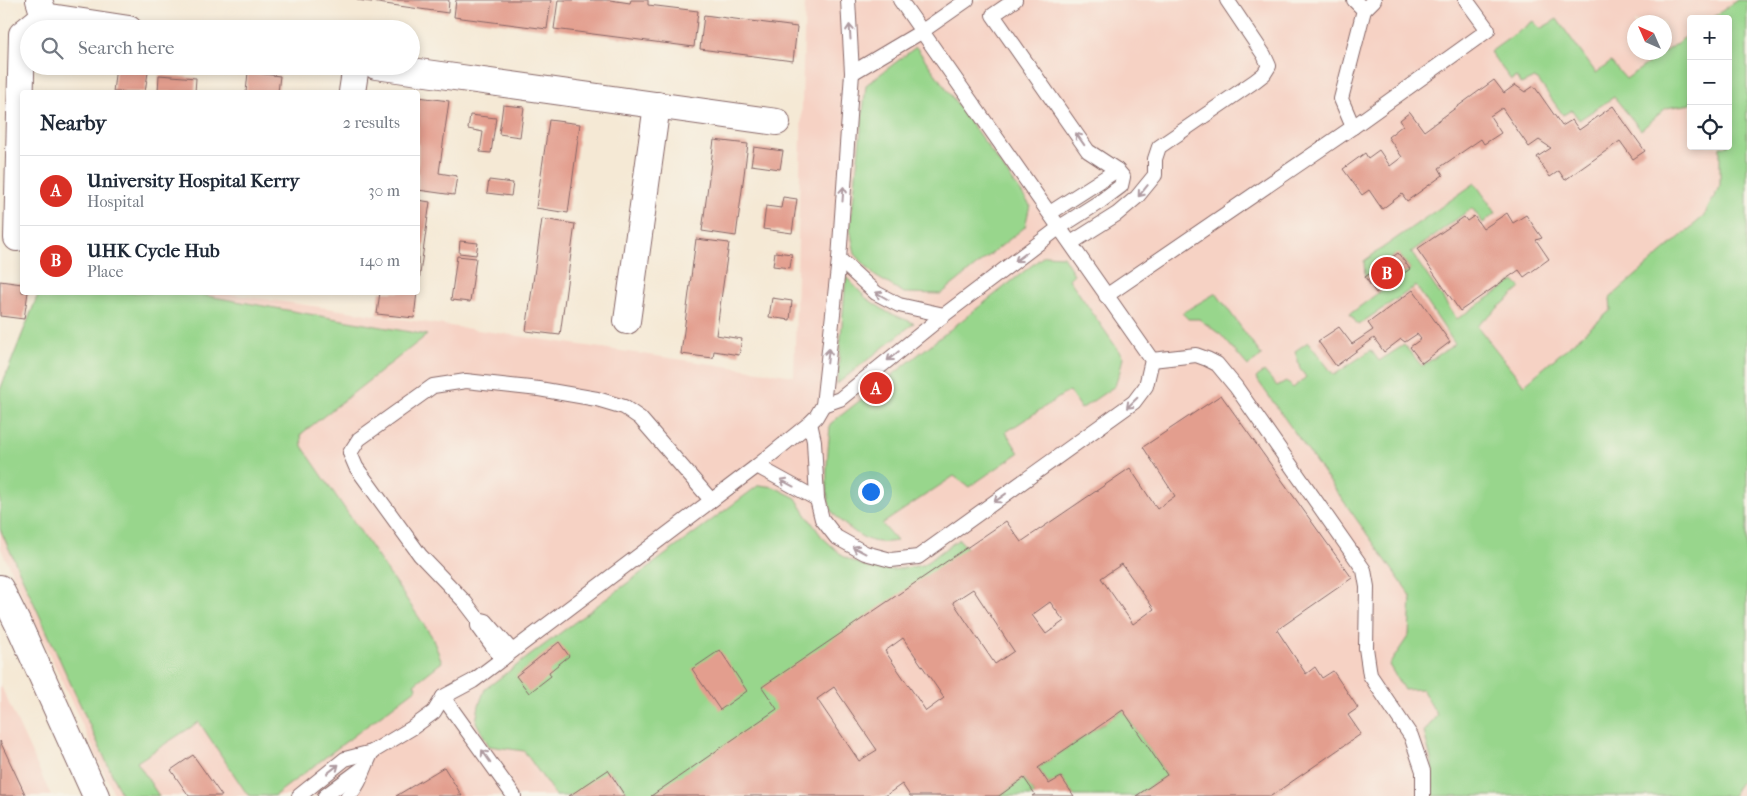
<!DOCTYPE html>
<html lang="en">
<head>
<meta charset="utf-8">
<style>
	:root { --surface:#fff; --page:#f6f6f7; --text:#1f2937; --muted:#747a83; --line:#e0e1e3; --accent:#d93025 }
	body { margin:0; font-family:"IM FELL French Canon",serif; background:var(--page); color:var(--text) }
	.controls { position:absolute; right:15px; top:15px; display:grid; overflow:hidden; border-radius:5px; box-shadow:0 2px 8px #0003 }
	.controls button { width:45px; height:45px; display:grid; place-items:center; padding:0; border:0; border-bottom:1px solid var(--line); background:var(--surface); color:var(--text); font:25px sans-serif }
	.compass { position:absolute; left:1627px; top:15px; width:45px; height:45px; border-radius:50%; background:var(--surface); box-shadow:0 2px 8px #0003; rotate:315deg }
	.you { position:absolute; left:870px; top:491px; width:18px; height:18px; margin:-12px; border:4px solid #fff; border-radius:50%; background:#1a73e8; box-shadow:0 0 0 8px #1a73e833 }
	.badge { display:grid; place-items:center; width:32px; height:32px; border-radius:50%; background:var(--accent); color:#fff; font-size:16px; font-weight:700 }
	.pin { position:absolute; translate:-50% -50%; border:2px solid #fff; box-shadow:0 1px 5px #0006 }
	.list { margin:0; padding:0; list-style:none }
	h2 { display:flex; justify-content:space-between; align-items:center; height:65px; margin:0; padding:0 20px; font-size:21px }
	h2 small { font-size:16px; font-weight:400; color:var(--muted) }
	.list li { display:grid; grid-template-columns:32px 1fr auto; gap:15px; align-items:center; box-sizing:border-box; height:70px; padding:0 20px; border-top:1px solid var(--line) }
	.list b { display:block; font-size:19px; white-space:nowrap }
	.list p { margin:0; font-size:16px; white-space:nowrap; color:var(--muted) }
	.list em { font-size:16px; font-style:normal; color:var(--muted) }
	.icon { flex:none; width:28px; height:28px; fill:none; stroke:currentColor; stroke-width:2; stroke-linecap:round; stroke-linejoin:round }
	.map { position:relative; flex:none; width:1747px; height:796px; overflow:hidden }
	.search { position:absolute; background:var(--surface); box-shadow:0 2px 8px #0003; left:20px; top:20px; width:400px; height:55px; display:flex; align-items:center; gap:12px; box-sizing:border-box; padding:0 18px; border-radius:28px; color:var(--muted); font-size:19px }
	.panel { position:absolute; background:var(--surface); box-shadow:0 2px 8px #0003; left:20px; top:90px; width:400px; height:205px; border-radius:5px }
	.map>svg:first-child { display:block }
</style>
</head>
<body>
<div class="map">
<svg width="1747" height="796" viewBox="0 0 1747 796">
	<rect width="100%" height="100%" fill="#f7f3e8"/>
	<filter id="ink" filterUnits="userSpaceOnUse"><feTurbulence type="fractalNoise" baseFrequency=".02" numOctaves="2"/><feDisplacementMap in="SourceGraphic" scale="10" xChannelSelector="R" yChannelSelector="G"/><feConvolveMatrix kernelMatrix="1 2 1 2 8 2 1 2 1" color-interpolation-filters="sRGB"/></filter>
	<filter id="wash" filterUnits="userSpaceOnUse"><feTurbulence type="fractalNoise" baseFrequency=".0096" numOctaves="4" result="noise"/><feDisplacementMap in="SourceGraphic" scale="20" xChannelSelector="R" yChannelSelector="G"/><feGaussianBlur stdDeviation="1.12" result="paint"/><feColorMatrix in="noise" values="0 0 0 0 0 0 0 0 0 0 0 0 0 0 0 0 0 1.4 0 .05"/><feComposite in="paint" operator="in"/></filter>
	<g filter="url(#wash)">
		<rect width="100%" height="100%" fill="#f5e9d5"/>
		<g fill="#f6d2c4" fill-rule="evenodd">
			<path d="M805,0H1747V789L1742,796H115L0,547V399L39,292L223,293L794,376ZM1691,19H1728V146H1691ZM1634,22H1664V52H1634Z"/>
			<polygon points="0,684 51,796 0,796"/>
		</g>
		<g fill="#98d68c" stroke="#717a5c">
			<polygon points="1737,0 1747,0 1747,773 1732,796 1433,796 1432,763 1424,732 1437,715 1422,689 1404,690 1389,665 1409,635 1411,596 1256,378 1264,371 1277,386 1286,381 1293,388 1306,377 1300,369 1295,351 1308,342 1334,375 1371,350 1379,361 1404,345 1422,366 1455,344 1416,286 1358,325 1350,314 1410,269 1398,253 1365,277 1364,261 1475,183 1496,213 1483,223 1472,208 1411,252 1457,319 1514,281 1521,288 1477,326 1524,385 1611,310 1610,298 1704,216 1720,185 1720,146 1728,146 1728,19 1711,19"/>
			<polygon points="1557,19 1596,73 1611,62 1626,79 1691,33 1691,104 1666,108 1641,130 1614,97 1579,120 1572,110 1563,115 1538,80 1534,78 1521,84 1516,77 1511,80 1490,52 1533,21 1540,29"/>
			<polygon points="916,47 1030,205 1025,227 941,294 904,293 875,276 855,254 850,229 866,85"/>
			<path d="M1045,255L1063,256L1074,274L1069,279L1123,357L1120,371L1115,386L1081,409L1069,391L1006,432L1019,453L969,487L954,476L882,524L897,541C877,544 868,542 852,530C845,525 836,518 832,511C822,491 829,447 830,424Z"/>
			<polygon points="846,277 866,298 887,312 914,323 837,384"/>
			<polygon points="39,292 191,293 427,335 301,434 302,446 431,635 442,662 414,684 417,688 274,796 251,796 247,794 199,722 137,762 159,796 122,796 0,529 0,390"/>
			<polygon points="1216,293 1262,356 1248,366 1221,335 1199,319 1188,319 1182,313"/>
			<polygon points="759,485 774,487 796,498 805,513 822,537 844,557 868,568 892,570 923,565 959,539 969,550 781,712 659,796 630,796 612,773 577,796 556,796 524,751 489,746 476,722 479,705 485,689"/>
			<polygon points="1123,710 1167,775 1136,796 1074,796 1061,777 1049,784 1038,768"/>
			<polygon points="1024,778 1035,794 1032,796 999,796"/>
		</g>
		<g id="blocks">
			<g fill="#e39e8e" fill-rule="evenodd">
				<polygon points="357,0 449,0 448,13"/>
				<polygon points="456,0 551,0 547,29 454,17"/>
				<polygon points="558,0 610,0 630,3 631,0 648,0 648,5 698,11 694,47 554,29"/>
				<polygon points="704,15 797,27 793,61 700,49"/>
				<polygon points="116,66 149,66 145,92 113,92"/>
				<polygon points="248,72 280,76 278,92 246,92"/>
				<polygon points="159,75 196,78 195,92 158,92"/>
				<polygon points="1494,80 1504,93 1515,85 1525,92 1534,86 1562,126 1572,120 1579,130 1613,106 1645,151 1633,159 1620,141 1565,180 1559,171 1550,177 1537,157 1551,148 1539,140 1529,147 1502,108 1490,116 1501,133 1484,144 1481,139 1439,168 1443,175 1407,201 1402,194 1382,209 1369,190 1362,195 1343,169 1365,153 1368,158 1379,150 1390,166 1402,157 1388,137 1403,125 1400,120 1410,112 1424,131"/>
				<polygon points="418,97 449,101 439,173 457,176 454,195 418,190"/>
				<polygon points="503,105 524,107 520,137 499,134"/>
				<polygon points="470,115 496,118 491,153 480,152 483,132 468,129"/>
				<polygon points="549,120 580,124 568,213 536,208"/>
				<polygon points="714,140 748,144 736,236 702,231"/>
				<polygon points="754,147 783,151 780,169 751,165"/>
				<polygon points="489,180 513,183 511,196 487,193"/>
				<polygon points="783,197 797,199 792,233 763,229 766,206 781,208"/>
				<polygon points="418,200 430,202 419,281 418,281"/>
				<polygon points="1507,213 1513,223 1526,215 1542,238 1536,240 1549,259 1524,277 1519,270 1460,311 1417,249 1464,217 1467,221 1474,216 1483,229"/>
				<polygon points="542,219 575,224 560,335 526,331"/>
				<polygon points="696,239 729,243 716,335 742,339 739,355 714,351 713,358 681,354"/>
				<polygon points="460,241 478,243 476,255 459,253"/>
				<polygon points="775,252 792,254 790,268 773,266"/>
				<polygon points="1398,253 1410,269 1376,293 1365,277"/>
				<polygon points="457,256 476,258 470,302 451,300"/>
				<polygon points="0,281 22,284 22,292 28,292 24,319 0,316"/>
				<polygon points="1413,290 1450,342 1422,363 1410,347 1421,339 1417,334 1405,342 1401,339 1384,352 1374,338 1336,366 1318,341 1339,327 1352,344 1373,330 1368,323"/>
				<polygon points="380,292 417,292 414,318 377,314"/>
				<polygon points="772,298 792,301 790,320 769,317"/>
				<path d="M1221,395L1352,578L1277,630L1306,674L1315,667L1322,678L1333,671L1358,708L1348,715L1361,734L1271,796H1136L1167,775L1123,710L1038,768L1049,784L1061,777L1074,796H1032L1035,794L1024,778L999,796H910L902,784L885,796H651L777,709L762,687L1006,521L1021,542L1130,468L1157,509L1175,496L1143,447ZM1122,564L1154,609L1133,624L1101,578ZM973,589L1014,651L995,664L953,602ZM1050,602L1064,621L1046,634L1032,615ZM903,638L944,698L926,711L885,651ZM834,687L877,750L859,761L817,699Z"/>
				<polygon points="559,642 569,656 549,672 551,676 529,693 516,676"/>
				<polygon points="720,650 747,691 720,710 692,669"/>
				<polygon points="0,741 26,796 0,796"/>
				<polygon points="193,755 222,796 189,796 171,770"/>
				<polygon points="444,767 462,796 396,796"/>
				<polygon points="608,770 625,796 569,796"/>
			</g>
		</g>
	</g>
	<g filter="url(#ink)">
		<use href="#blocks" fill-opacity="0" stroke="#866666" stroke-width="1"/>
		<g fill="none" stroke-linecap="round" stroke-linejoin="round">
			<defs>
				<g id="service">
					<polyline points="1354,0 1364,10"/>
					<polyline points="852,73 921,32 967,0"/>
					<polyline points="1353,127 1341,99 1364,10 1374,0"/>
					<polyline points="1050,213 1117,170"/>
					<polyline points="1071,243 1117,214 1137,197 1155,175 1155,159 1159,147 1255,81 1264,74 1269,66 1264,55 1227,0"/>
					<polyline points="839,259 876,293 899,305 944,315"/>
					<polyline points="1106,296 1353,127 1488,30 1466,0"/>
					<polyline points="1152,360 1196,355 1207,359 1217,364 1236,387 1364,570 1367,587 1366,648 1370,675 1411,736 1423,771 1423,796"/>
					<polyline points="823,405 840,399 944,315 1060,227 1101,201 1121,186 1123,177 1117,170 1088,151 993,15 1015,0"/>
					<polyline points="810,423 814,441 817,499 822,519 836,537 865,553 891,560 918,557 1134,402 1146,386 1152,360 900,0"/>
					<polyline points="757,466 817,499"/>
					<polyline points="478,619 486,621 512,651"/>
					<polyline points="502,659 478,626 478,619 465,602 420,555 356,467 350,453 359,439 433,386 466,381 539,389 597,399 624,407 640,418 711,500"/>
					<polyline points="443,697 514,796"/>
					<polyline points="299,796 345,759 372,752 412,728 434,712 443,697 473,681 757,466 810,423 816,417 823,405 839,259 852,73 848,0"/>
					<polyline points="325,796 364,767"/>
					<path d="M348,796C360,786 365,765 372,752"/>
				</g>
				<g id="minor">
					<polyline points="44,16 129,29"/>
					<polyline points="376,66 777,122"/>
					<polyline points="352,92 356,66"/>
					<polyline points="17,238 22,34 44,16 39,0"/>
					<polyline points="627,321 657,105"/>
					<polyline points="0,588 21,630 96,796"/>
				</g>
			</defs>
			<use href="#service" stroke="#866666" stroke-width="16"/>
			<use href="#minor" stroke="#866666" stroke-width="28"/>
			<use href="#service" stroke="#fff" stroke-width="14"/>
			<use href="#minor" stroke="#fff" stroke-width="26"/>
		</g>
		<defs><path id="oneway-shaft" d="M-6 0H5M1.5-3L5.5 0L1.5 3" fill="none" stroke-width="1.6" stroke-linecap="round" stroke-linejoin="round" transform="scale(1.25)"/></defs>
		<g stroke="#ae9aa0">
			<use href="#oneway-shaft" transform="translate(850 32) rotate(-94)"/>
			<use href="#oneway-shaft" transform="translate(1080 139) rotate(-125)"/>
			<use href="#oneway-shaft" transform="translate(1143 191) rotate(129)"/>
			<use href="#oneway-shaft" transform="translate(843 194) rotate(-86)"/>
			<use href="#oneway-shaft" transform="translate(1021 257) rotate(143)"/>
			<use href="#oneway-shaft" transform="translate(882 296) rotate(-150)"/>
			<use href="#oneway-shaft" transform="translate(828 356) rotate(-84)"/>
			<use href="#oneway-shaft" transform="translate(893 356) rotate(141)"/>
			<use href="#oneway-shaft" transform="translate(1132 403) rotate(136)"/>
			<use href="#oneway-shaft" transform="translate(787 483) rotate(-152)"/>
			<use href="#oneway-shaft" transform="translate(1000 498) rotate(144)"/>
			<use href="#oneway-shaft" transform="translate(859 550) rotate(-152)"/>
			<use href="#oneway-shaft" transform="translate(486 756) rotate(-125)"/>
			<use href="#oneway-shaft" transform="translate(333 769) rotate(-38)"/>
		</g>
	</g>
</svg>
<div class="controls">
<button>+</button>
<button>−</button>
<button><svg class="icon" aria-label="locate" viewBox="0 0 24 24"><circle cx="12" cy="12" r="6"/><path d="M12 2v4M12 18v4M2 12h4M18 12h4"/></svg></button>
</div>
<svg class="compass" viewBox="-18 -18 36 36"><path d="M0-13l5 13h-10z" fill="#e53935"/><path d="M0 13l5-13h-10z" fill="#747a83"/></svg>
<div class="you"></div>
<div class="pin badge" style="left:876px;top:388px">A</div>
<div class="pin badge" style="left:1387px;top:273px">B</div>
<div class="search"><svg class="icon" aria-label="search" viewBox="0 0 24 24"><circle cx="10" cy="10" r="6"/><path d="M15 15l6 6"/></svg>Search here</div>
<section class="panel">
<h2>Nearby<small>2 results</small></h2>
<ul class="list">
<li><span class="badge">A</span><div><b>University Hospital Kerry</b><p>Hospital</p></div><em>30 m</em></li>
<li><span class="badge">B</span><div><b>UHK Cycle Hub</b><p>Place</p></div><em>140 m</em></li>
</ul>
</section>
</div>
</body>
</html>
